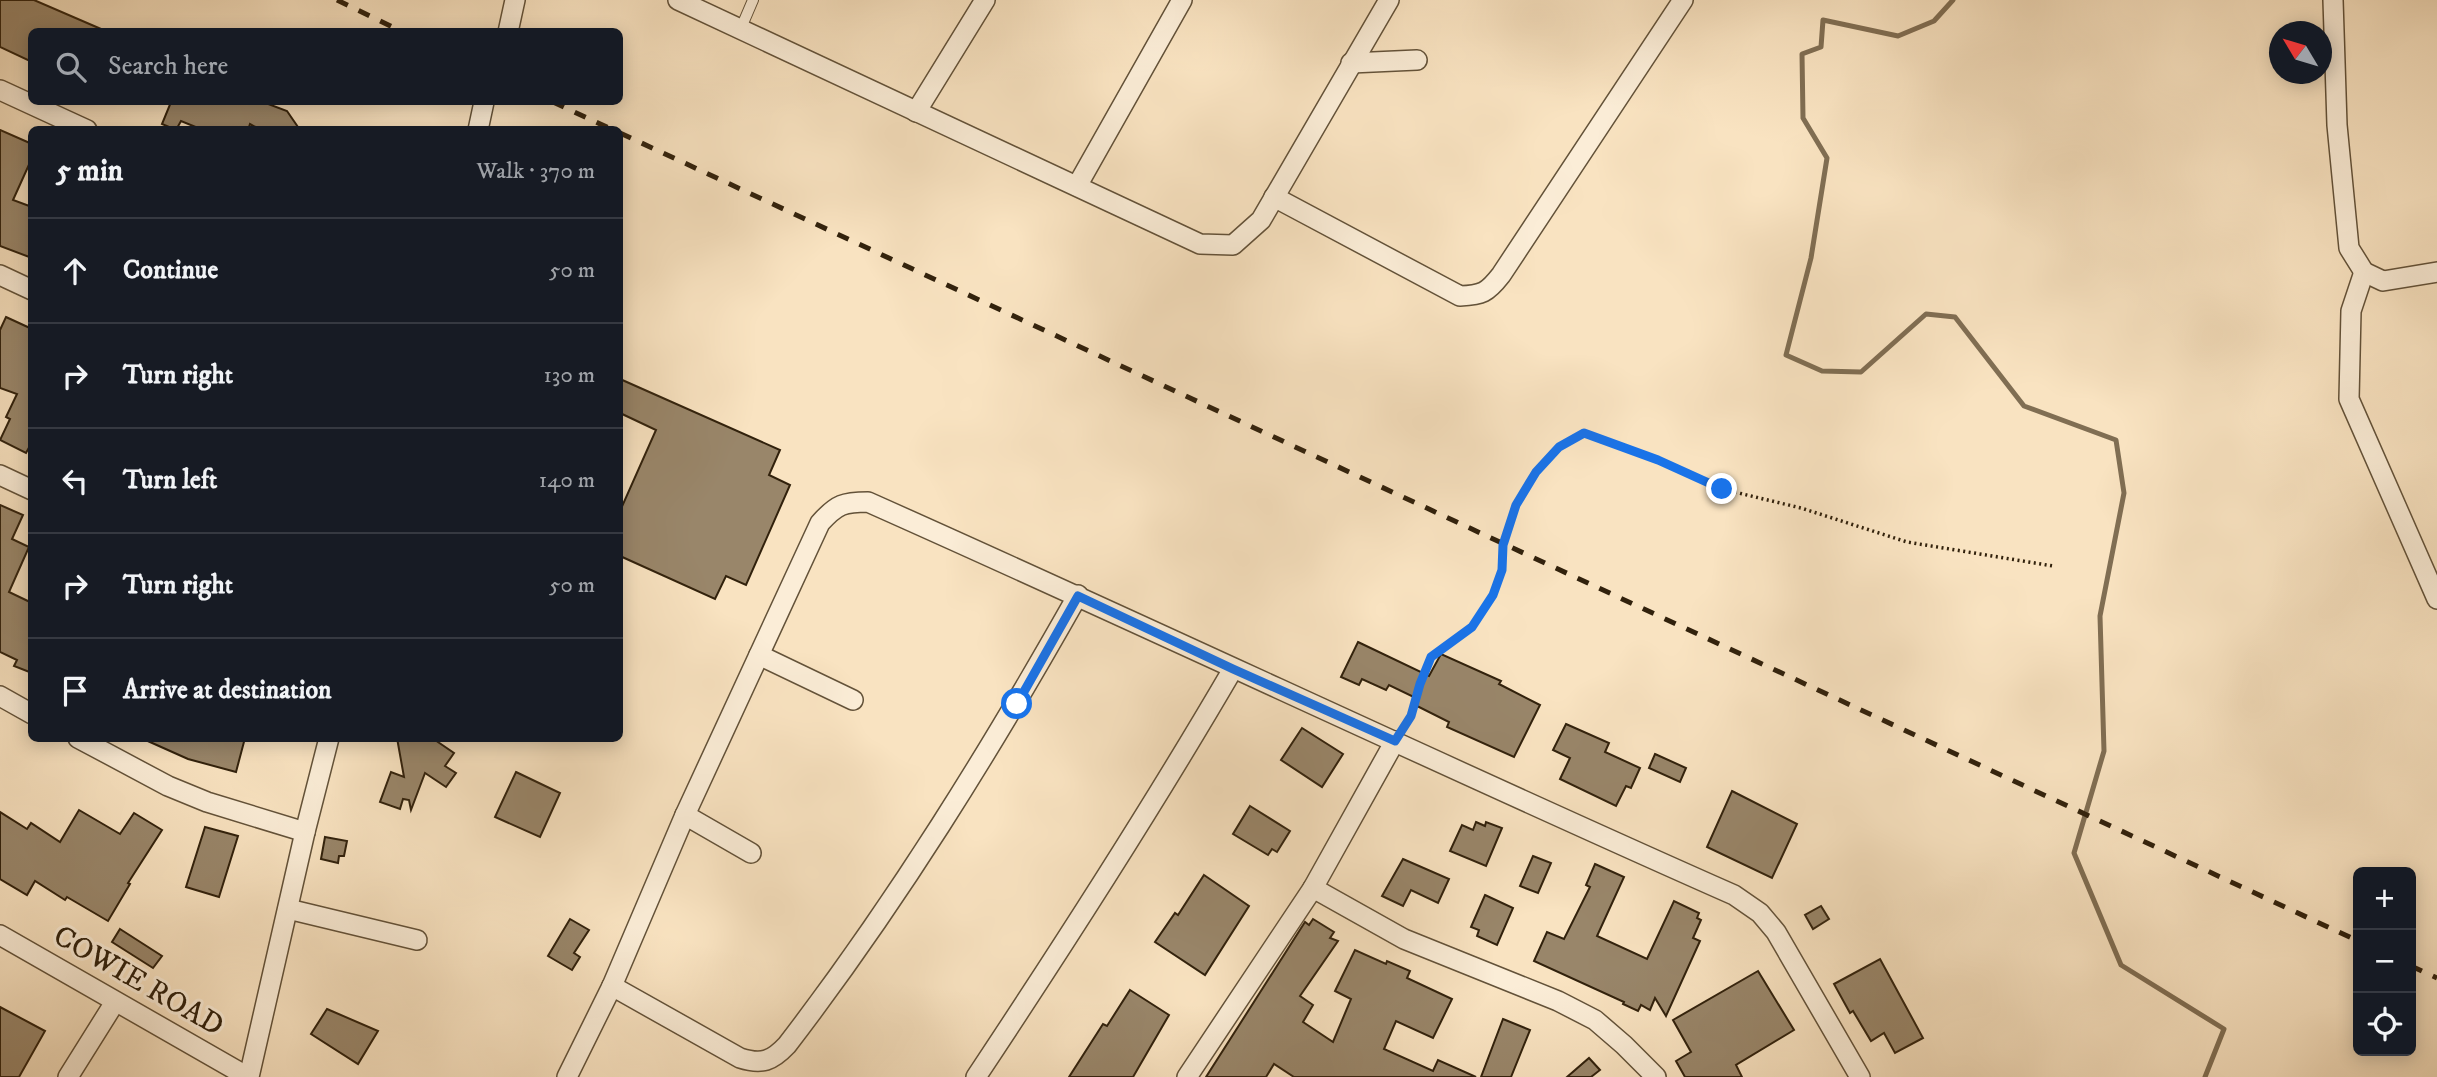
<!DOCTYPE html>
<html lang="en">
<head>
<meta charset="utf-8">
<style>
	:root { --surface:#171b24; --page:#242831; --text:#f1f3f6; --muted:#9ea1a6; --line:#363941 }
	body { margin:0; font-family:"IM FELL DW Pica",serif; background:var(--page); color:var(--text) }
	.controls { position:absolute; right:21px; bottom:21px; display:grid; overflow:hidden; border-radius:10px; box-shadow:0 4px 18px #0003 }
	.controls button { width:63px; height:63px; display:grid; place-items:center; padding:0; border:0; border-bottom:2px solid var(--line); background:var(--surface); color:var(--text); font:35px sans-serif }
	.compass { position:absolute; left:2269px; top:21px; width:63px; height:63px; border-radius:50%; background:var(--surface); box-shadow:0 4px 18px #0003; rotate:308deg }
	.stop { position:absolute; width:21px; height:21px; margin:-16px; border:5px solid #1a73e8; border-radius:50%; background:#fff }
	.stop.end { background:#1a73e8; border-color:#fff; box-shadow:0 2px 7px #0008 }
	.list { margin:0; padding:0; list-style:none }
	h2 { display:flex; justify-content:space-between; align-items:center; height:91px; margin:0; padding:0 28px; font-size:30px }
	h2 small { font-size:23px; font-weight:400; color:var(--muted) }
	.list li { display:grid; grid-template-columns:46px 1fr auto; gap:21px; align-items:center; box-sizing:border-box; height:105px; padding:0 28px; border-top:2px solid var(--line) }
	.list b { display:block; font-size:26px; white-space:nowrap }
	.list em { font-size:23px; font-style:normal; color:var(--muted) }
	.icon { flex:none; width:38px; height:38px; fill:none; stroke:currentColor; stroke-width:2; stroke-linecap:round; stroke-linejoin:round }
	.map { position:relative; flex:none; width:2437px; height:1077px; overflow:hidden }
	.search { position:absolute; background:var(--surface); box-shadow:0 4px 18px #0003; left:28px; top:28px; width:595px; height:77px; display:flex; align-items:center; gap:18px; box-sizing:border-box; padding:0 24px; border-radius:10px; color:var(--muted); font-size:26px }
	.panel { position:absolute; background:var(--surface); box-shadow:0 4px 18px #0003; left:28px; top:126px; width:595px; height:616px; border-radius:10px }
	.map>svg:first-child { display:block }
</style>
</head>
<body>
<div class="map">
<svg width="2437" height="1077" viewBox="0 0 2437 1077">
	<rect width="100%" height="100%" fill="#f9e3c1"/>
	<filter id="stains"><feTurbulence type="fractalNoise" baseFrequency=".00286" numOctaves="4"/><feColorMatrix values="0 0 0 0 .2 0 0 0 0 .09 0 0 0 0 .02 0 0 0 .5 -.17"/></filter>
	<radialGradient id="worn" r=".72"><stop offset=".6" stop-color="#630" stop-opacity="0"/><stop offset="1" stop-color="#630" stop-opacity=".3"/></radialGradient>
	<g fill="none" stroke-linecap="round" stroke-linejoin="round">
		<polyline stroke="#806e53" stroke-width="5" points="1953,0 1934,21 1898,36 1823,20 1821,47 1802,54 1803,118 1827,158 1811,258 1786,355 1822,371 1861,372 1926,314 1955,317 2024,406 2116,440 2124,493 2100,616 2104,751 2074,853 2121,965 2224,1029 2205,1077"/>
	</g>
	<g fill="#99866a" stroke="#31210c" stroke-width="2">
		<polygon points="0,0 34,0 108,32 32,32 32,62 0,47"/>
		<polygon points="171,102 263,102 287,111 300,130 261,130 250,124 248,130 203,130 181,121 176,130 162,124"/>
		<polygon points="0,130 32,144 32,158 13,200 32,207 32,258 0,246"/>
		<polygon points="6,317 32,329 32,442 26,453 0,440 10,419 6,417 17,394 0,388 0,330"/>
		<polygon points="620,379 780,450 769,475 790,485 746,585 726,576 715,599 620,556 620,511 656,430 620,413"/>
		<polygon points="0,505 23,515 12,539 29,547 9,592 32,603 32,673 14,666 17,660 0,652"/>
		<polygon points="1358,642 1429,676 1441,654 1501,681 1499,684 1540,705 1514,757 1447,727 1449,722 1415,705 1418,699 1389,685 1386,690 1362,679 1359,685 1341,677"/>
		<polygon points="1566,724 1609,743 1605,752 1640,768 1631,788 1626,786 1616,806 1560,779 1570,758 1553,750"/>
		<polygon points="1302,728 1343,754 1322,787 1281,760"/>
		<polygon points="141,738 245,738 236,772 188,759"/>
		<polygon points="397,738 432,738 454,753 445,766 456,773 446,787 425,773 411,810 409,800 403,799 400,809 380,802 391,772 404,777"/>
		<polygon points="1655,754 1686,768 1680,782 1649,768"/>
		<polygon points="516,772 560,793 540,837 495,817"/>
		<polygon points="1732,791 1797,824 1772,878 1707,847"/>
		<polygon points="1250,806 1290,831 1277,852 1272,849 1268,855 1233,834"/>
		<polygon points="79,810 120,834 134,813 162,830 128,883 130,884 108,921 67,897 65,900 35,881 27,895 0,879 0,812 27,829 31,823 60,842"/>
		<polygon points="1476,822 1485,826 1486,822 1502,828 1486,866 1450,851 1462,825 1473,830"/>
		<polygon points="205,827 238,836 219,897 186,887"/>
		<polygon points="325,837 347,841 344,856 339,856 338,863 321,859"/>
		<polygon points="1533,856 1551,863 1538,893 1520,886"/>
		<polygon points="1403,859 1449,879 1438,903 1411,890 1403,906 1382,896"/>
		<polygon points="1595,864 1624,877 1597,936 1647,959 1674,901 1699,913 1697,918 1701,920 1693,938 1700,941 1666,1016 1655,998 1650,1010 1641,1005 1638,1011 1623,1004 1624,1002 1534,961 1547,932 1564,939 1590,887 1586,885"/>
		<polygon points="1204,875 1249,906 1205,975 1155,942 1175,913 1178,915"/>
		<polygon points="1485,895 1513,908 1497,945 1477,936 1479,930 1471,927"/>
		<polygon points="1821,906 1829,919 1813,929 1805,915"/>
		<polygon points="570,919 589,930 574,953 580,957 572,970 548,956"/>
		<polygon points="1313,919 1334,932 1330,938 1338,941 1300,996 1313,1005 1303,1022 1333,1042 1351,999 1335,991 1355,950 1386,964 1387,961 1410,971 1407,978 1452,999 1433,1038 1396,1021 1384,1049 1433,1071 1438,1060 1476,1077 1294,1077 1274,1064 1266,1077 1206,1077 1305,922 1309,925"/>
		<polygon points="120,929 162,956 153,968 112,942"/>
		<polygon points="1880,959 1923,1038 1895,1053 1884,1033 1871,1041 1853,1011 1850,1013 1834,984"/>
		<polygon points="1758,971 1794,1030 1736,1065 1742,1077 1685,1077 1676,1061 1691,1052 1673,1020"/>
		<polygon points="1130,990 1169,1015 1133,1077 1069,1077 1103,1024 1107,1026"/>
		<polygon points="0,1007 45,1031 19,1077 0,1077"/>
		<polygon points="327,1009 378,1031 358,1064 311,1034"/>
		<polygon points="1503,1019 1530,1030 1511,1077 1481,1077"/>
		<polygon points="1589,1058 1600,1070 1591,1077 1567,1077"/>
	</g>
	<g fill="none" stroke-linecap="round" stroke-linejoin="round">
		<defs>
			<polyline id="service" points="741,28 753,0"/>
			<g id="minor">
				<polyline points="678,0 1200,244 1233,245 1261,220 1389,0"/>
				<polyline points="2333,0 2337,125 2349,248 2364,272 2383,281 2437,272"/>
				<polyline points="508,32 515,0"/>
				<polyline points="1351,63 1417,60"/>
				<polyline points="0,90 87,130"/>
				<polyline points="916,112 985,0"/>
				<polyline points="478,130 484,102"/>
				<polyline points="1077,186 1182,0"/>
				<path d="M1274,197L1460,296C1482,295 1487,293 1501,275L1683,0"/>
				<polyline points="2364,272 2351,311 2349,399 2437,599"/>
				<polyline points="0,275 32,290"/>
				<polyline points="0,475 32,490"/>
				<polyline points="759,655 853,700"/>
				<polyline points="0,696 32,714"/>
				<polyline points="78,738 168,786 207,802 305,832"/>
				<polyline points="685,815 751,853"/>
				<polyline points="1313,888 1404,939 1558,1001 1595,1020 1624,1045 1656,1077"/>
				<polyline points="288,909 417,940"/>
				<polyline points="0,935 248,1077"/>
				<path d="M612,986L740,1058C762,1065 772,1061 787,1045C896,903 990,751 1078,595"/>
				<polyline points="68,1077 115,1002"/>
				<polyline points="249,1077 305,832 329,738"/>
				<path d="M567,1077L612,986L685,815L820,523C837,504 844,502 868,502C1158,631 1444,767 1734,895L1760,913L1776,932L1860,1077"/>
				<path d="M976,1077C1065,943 1152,808 1233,669"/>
				<polyline points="1187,1077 1313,888 1395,741"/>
			</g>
		</defs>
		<use href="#service" stroke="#635239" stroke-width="12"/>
		<use href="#minor" stroke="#635239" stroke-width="22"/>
		<polyline stroke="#31210c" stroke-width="3.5" stroke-dasharray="2 3.5" stroke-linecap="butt" points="1403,728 1411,716 1420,684 1431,658 1472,627 1493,595 1502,570 1503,545 1516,505 1536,472 1559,447 1584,433 1658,460 1722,489 1801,508 1907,542 2053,566"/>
		<use href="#service" stroke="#fbedd7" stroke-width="10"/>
		<use href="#minor" stroke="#fbedd7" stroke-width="19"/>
		<g stroke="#31210c" stroke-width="5" stroke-dasharray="12 12" stroke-linecap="butt">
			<polyline points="337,0 403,32"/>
			<polyline points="553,102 613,130"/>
			<polyline points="620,133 2358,941"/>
			<polyline points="2411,966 2437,978"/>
		</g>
	</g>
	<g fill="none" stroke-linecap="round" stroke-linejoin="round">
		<polyline stroke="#1a73e8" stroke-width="9" points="1017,704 1078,596 1233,669 1395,741 1411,716 1420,684 1431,657 1472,627 1493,595 1502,570 1503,545 1516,505 1536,472 1559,447 1584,433 1658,460 1722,489"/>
	</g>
	<g text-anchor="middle" stroke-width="6" stroke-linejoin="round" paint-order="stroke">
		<g font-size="30" fill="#31210c" stroke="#fbedd7">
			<text transform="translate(139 980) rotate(30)" y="10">COWIE ROAD</text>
		</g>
	</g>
	<rect width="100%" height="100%" filter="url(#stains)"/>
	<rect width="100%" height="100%" fill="url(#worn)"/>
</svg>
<div class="controls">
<button>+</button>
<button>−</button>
<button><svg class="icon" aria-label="locate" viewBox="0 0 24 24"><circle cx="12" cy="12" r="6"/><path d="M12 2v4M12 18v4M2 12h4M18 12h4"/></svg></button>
</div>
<svg class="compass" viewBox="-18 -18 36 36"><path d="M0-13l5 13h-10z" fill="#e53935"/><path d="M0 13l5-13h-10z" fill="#9ea1a6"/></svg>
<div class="stop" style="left:1017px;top:704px"></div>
<div class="stop end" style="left:1722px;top:489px"></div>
<div class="search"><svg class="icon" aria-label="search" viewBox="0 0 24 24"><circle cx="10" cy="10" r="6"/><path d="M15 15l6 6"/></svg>Search here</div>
<section class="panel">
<h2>5 min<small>Walk · 370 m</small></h2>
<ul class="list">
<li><svg class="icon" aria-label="ahead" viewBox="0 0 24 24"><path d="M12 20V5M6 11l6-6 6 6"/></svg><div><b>Continue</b></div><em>50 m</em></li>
<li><svg class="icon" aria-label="right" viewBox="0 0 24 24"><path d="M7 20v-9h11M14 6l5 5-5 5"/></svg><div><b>Turn right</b></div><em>130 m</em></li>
<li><svg class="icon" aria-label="left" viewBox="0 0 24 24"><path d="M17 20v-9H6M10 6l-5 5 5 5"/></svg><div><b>Turn left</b></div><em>140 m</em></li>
<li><svg class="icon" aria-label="right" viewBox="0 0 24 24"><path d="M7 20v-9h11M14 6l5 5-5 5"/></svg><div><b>Turn right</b></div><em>50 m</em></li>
<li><svg class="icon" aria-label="arrive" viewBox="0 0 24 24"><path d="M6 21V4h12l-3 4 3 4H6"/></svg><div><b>Arrive at destination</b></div></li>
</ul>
</section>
</div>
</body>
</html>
